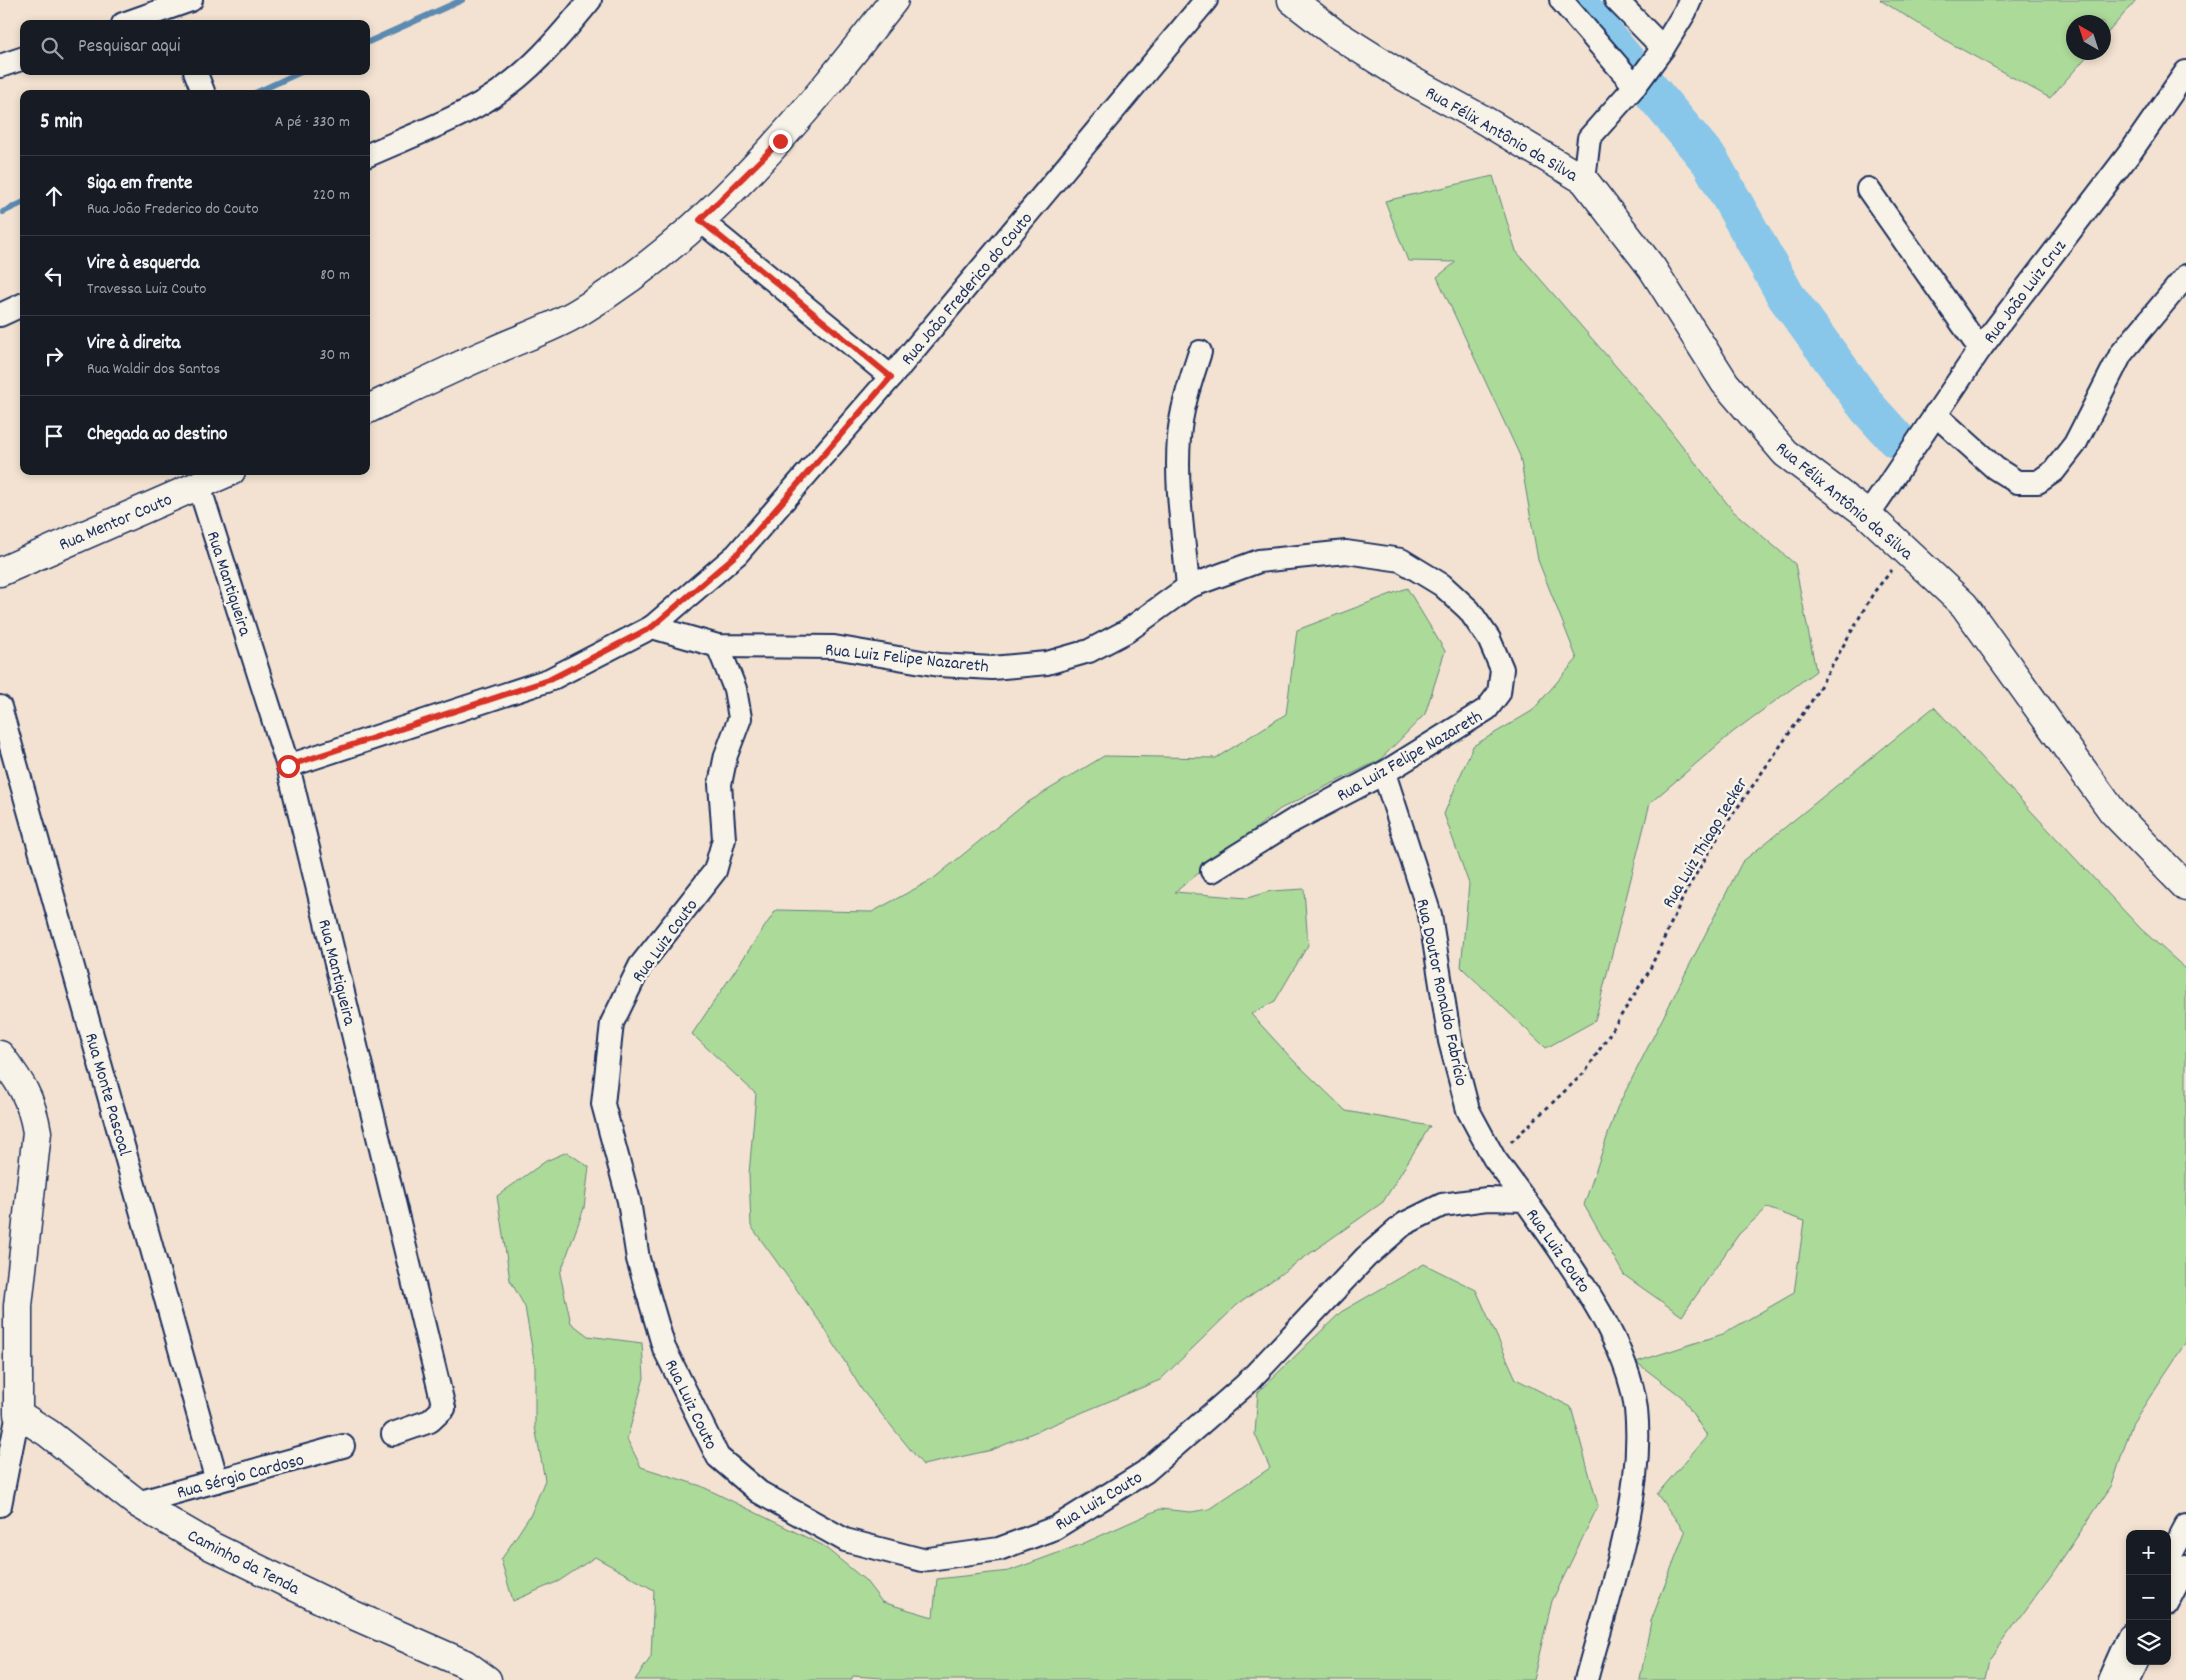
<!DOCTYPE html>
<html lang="pt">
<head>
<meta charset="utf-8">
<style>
	:root { --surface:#171b24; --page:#242831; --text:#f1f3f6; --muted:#9ea1a6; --line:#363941 }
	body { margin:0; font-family:Dekko,sans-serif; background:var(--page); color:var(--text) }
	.controls { position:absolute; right:15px; bottom:15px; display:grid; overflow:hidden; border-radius:10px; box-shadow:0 2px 8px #0003 }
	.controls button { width:45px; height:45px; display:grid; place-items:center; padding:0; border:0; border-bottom:1px solid var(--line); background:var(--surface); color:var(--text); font:25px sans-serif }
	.compass { position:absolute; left:2066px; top:15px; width:45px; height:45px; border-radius:50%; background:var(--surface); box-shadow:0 2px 8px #0003; rotate:321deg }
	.stop { position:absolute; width:15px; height:15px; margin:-11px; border:4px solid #d93025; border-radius:50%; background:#fff }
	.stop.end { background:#d93025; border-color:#fff; box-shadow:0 1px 5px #0008 }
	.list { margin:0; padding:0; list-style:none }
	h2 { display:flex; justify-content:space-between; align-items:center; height:65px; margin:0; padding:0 20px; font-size:21px }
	h2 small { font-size:16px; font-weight:400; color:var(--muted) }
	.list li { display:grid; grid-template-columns:32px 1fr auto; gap:15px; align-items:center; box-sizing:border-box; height:80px; padding:0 20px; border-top:1px solid var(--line) }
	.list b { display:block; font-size:19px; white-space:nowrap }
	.list p { margin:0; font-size:16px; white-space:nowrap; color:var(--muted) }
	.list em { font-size:16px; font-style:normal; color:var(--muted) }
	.icon { flex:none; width:28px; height:28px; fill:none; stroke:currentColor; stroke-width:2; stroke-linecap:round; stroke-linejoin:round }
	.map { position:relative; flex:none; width:2186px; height:1680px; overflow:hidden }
	.search { position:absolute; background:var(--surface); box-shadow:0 2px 8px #0003; left:20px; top:20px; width:350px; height:55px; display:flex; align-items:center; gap:12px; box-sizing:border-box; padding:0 18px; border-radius:10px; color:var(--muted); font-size:19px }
	.panel { position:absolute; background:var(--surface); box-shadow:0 2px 8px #0003; left:20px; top:90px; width:350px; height:385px; border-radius:10px }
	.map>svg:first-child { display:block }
</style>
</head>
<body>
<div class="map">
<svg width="2186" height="1680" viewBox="0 0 2186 1680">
	<rect width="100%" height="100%" fill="#f3e2d1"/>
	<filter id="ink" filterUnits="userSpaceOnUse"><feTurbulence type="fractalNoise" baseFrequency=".02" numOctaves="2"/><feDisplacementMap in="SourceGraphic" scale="10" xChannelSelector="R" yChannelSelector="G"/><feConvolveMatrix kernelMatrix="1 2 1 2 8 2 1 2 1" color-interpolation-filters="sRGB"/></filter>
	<g filter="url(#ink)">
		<g fill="#acda99" stroke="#64847c">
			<polygon points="1880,0 2136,0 2104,37 2104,22 2074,22 2074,52 2090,53 2050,98 1950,43"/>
			<polygon points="1493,176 1516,251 1659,416 1733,511 1795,564 1816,671 1733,732 1650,803 1595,1021 1546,1048 1461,967 1469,884 1444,814 1473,746 1532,711 1577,659 1538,560 1520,456 1437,277 1456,262 1408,261 1385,201"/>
			<polygon points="1407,588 1445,651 1425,714 1380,760 1280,809 1175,892 1247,898 1271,891 1304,889 1308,945 1275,1001 1251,1014 1293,1060 1346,1111 1430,1126 1383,1202 1237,1305 1160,1380 992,1450 923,1465 862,1390 823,1326 751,1226 749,1174 756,1094 692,1034 776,910 872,912 933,879 1025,804 1104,756 1216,758 1286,714 1297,630"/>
			<polygon points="1934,707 2141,929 2186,969 2186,1342 2132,1424 2112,1485 2050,1577 1990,1658 1986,1680 1640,1680 1651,1621 1685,1532 1657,1494 1707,1436 1682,1397 1636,1362 1723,1334 1794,1293 1804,1221 1767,1208 1739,1234 1682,1316 1624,1275 1584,1205 1617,1108 1742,862"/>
			<polygon points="567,1152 589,1167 584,1208 560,1274 571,1323 588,1336 642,1343 644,1378 627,1439 641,1467 701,1486 822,1545 865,1580 882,1602 933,1617 937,1579 1009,1571 1082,1544 1160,1509 1191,1512 1209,1509 1270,1468 1255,1434 1258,1392 1341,1312 1424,1264 1476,1290 1516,1379 1571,1407 1598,1506 1552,1601 1533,1680 883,1680 882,1678 853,1676 851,1680 635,1680 651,1657 654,1590 595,1557 559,1581 513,1601 501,1560 531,1514 545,1480 535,1427 535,1366 525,1307 510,1280 497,1196 546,1161"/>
		</g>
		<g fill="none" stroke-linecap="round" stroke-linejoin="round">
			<g stroke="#5c8ab1" stroke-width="6">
				<polyline points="366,43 462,0"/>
				<polyline points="253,94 303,71"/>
				<polyline points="3,212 24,202"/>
			</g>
			<polyline stroke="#88c7e9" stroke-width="39" points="1575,0 1710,161 1786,296 1868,408 1896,439"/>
			<defs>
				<g id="minor">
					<polyline points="1561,0 1635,86"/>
					<polyline points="1616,0 1663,48"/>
					<polyline points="123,24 191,0"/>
					<polyline points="0,66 24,58"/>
					<polyline points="195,71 204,94"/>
					<path d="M366,156C406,138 448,123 485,101C527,76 559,38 590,0"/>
					<polyline points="1584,180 1589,138 1635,86 1663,48 1685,12 1690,0"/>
					<polyline points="1868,189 1980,349"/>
					<polyline points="700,220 891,377"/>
					<polyline points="0,315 24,304"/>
					<polyline points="1935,414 1995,468 2017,482 2038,482 2054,471 2075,444 2121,354 2186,276"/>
					<polyline points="199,486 288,766 444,1408 430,1421 393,1434"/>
					<polyline points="1868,515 1980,349 2132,150 2186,72"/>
					<path d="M1188,587C1184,538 1175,487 1179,438C1181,408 1191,380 1200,352"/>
					<polyline points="652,627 718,646 834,647 939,665 992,668 1047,663 1089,651 1127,631 1188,587 1259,561 1346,552 1401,560 1442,585 1469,610 1489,639 1502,669 1499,693 1487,709 1384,773 1294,820 1212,871"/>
					<path d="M718,646L735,689L740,718L726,755L720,784L724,839L715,871L640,966L612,1023L603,1104L629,1201L638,1259L664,1348L718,1457L759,1492L845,1540L922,1560L999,1549L1055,1528L1145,1472L1245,1385L1366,1257L1404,1224L1442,1205L1487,1199L1525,1200C1566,1259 1627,1337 1636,1409C1645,1494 1608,1598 1586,1680"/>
					<polyline points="0,707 217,1481"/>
					<polyline points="288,766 549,680 652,627 737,554 891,377 1206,0"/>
					<polyline points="1384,773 1430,915 1450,1041 1468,1110 1494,1158 1525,1200"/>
					<polyline points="137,1503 343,1446"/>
					<polyline points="0,1505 18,1414"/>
					<polyline points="2167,1562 2186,1526"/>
					<polyline points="2167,1604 2186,1567"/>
					<polyline points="2110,1680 2130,1635"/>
					<polyline points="2129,1680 2138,1661"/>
				</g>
				<g id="tertiary">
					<polyline points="1292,0 1333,32 1403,76 1482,119 1584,180 1652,268 1725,383 1785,453 1868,515 1964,605 2113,812 2186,887"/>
					<path d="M366,410C408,390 450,369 493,351C521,338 553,328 579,312C707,236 804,116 894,0"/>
					<polyline points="0,572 231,471"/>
					<path d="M0,1055C21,1083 31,1097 37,1132L18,1306V1414L48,1433L137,1503L211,1546L351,1614L465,1664L487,1680"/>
				</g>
			</defs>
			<use href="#minor" stroke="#1b2f5e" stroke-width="26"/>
			<use href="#tertiary" stroke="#1b2f5e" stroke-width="31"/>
			<polyline stroke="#1b2f5e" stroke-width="3" stroke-dasharray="4 4" stroke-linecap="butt" points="1511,1142 1586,1071 1648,973 1686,891 1724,827 1811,702 1874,592 1892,570"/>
			<use href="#minor" stroke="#f7f3e8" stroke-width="22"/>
			<use href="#tertiary" stroke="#f7f3e8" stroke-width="28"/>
		</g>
	</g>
	<g fill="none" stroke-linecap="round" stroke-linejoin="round" filter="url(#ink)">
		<polyline stroke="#d93025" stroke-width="6" points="288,766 549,680 652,627 737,554 891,377 700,220 780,141"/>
	</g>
	<g text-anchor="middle" stroke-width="5" stroke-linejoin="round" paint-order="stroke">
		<g font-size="18" fill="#1b2f5e" stroke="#f7f3e8">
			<text transform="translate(1502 133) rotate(30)" y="6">Rua Félix Antônio da Silva</text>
			<text transform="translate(966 288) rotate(-50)" y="6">Rua João Frederico do Couto</text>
			<text transform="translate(2024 291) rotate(-53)" y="6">Rua João Luiz Cruz</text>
			<text transform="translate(1845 500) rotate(40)" y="6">Rua Félix Antônio da Silva</text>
			<text transform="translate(115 521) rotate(-23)" y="6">Rua Mentor Couto</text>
			<text transform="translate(230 583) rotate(72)" y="6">Rua Mantiqueira</text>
			<text transform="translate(907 657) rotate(6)" y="6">Rua Luiz Felipe Nazareth</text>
			<text transform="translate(1409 755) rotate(-30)" y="6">Rua Luiz Felipe Nazareth</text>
			<text transform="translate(1704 842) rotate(-59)" y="6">Rua Luiz Thiago Iecker</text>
			<text transform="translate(664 940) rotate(-54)" y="6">Rua Luiz Couto</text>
			<text transform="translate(338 972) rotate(76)" y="6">Rua Mantiqueira</text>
			<text transform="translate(1443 992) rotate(78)" y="6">Rua Doutor Ronaldo Fabrício</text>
			<text transform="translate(109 1094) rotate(74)" y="6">Rua Monte Pascoal</text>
			<text transform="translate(1559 1250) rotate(55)" y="6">Rua Luiz Couto</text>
			<text transform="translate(692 1404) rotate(64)" y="6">Rua Luiz Couto</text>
			<text transform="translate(240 1475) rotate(-15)" y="6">Rua Sérgio Cardoso</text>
			<text transform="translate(1098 1500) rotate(-31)" y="6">Rua Luiz Couto</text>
			<text transform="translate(244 1561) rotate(27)" y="6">Caminho da Tenda</text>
		</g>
	</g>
</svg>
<div class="controls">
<button>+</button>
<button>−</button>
<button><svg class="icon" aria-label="layers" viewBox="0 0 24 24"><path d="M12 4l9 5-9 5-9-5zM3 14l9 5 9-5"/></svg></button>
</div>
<svg class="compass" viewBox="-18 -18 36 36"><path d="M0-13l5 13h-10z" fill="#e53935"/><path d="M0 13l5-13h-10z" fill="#9ea1a6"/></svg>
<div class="stop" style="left:288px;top:766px"></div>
<div class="stop end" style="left:780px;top:141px"></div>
<div class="search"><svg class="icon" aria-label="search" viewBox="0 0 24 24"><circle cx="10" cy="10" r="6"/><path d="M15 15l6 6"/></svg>Pesquisar aqui</div>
<section class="panel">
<h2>5 min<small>A pé · 330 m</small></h2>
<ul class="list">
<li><svg class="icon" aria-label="ahead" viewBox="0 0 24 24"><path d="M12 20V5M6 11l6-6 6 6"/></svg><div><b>Siga em frente</b><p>Rua João Frederico do Couto</p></div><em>220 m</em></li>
<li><svg class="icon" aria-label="left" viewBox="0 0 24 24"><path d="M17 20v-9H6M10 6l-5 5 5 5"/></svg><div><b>Vire à esquerda</b><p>Travessa Luiz Couto</p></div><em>80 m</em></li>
<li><svg class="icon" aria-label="right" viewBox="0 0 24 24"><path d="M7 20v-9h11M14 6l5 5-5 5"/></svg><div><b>Vire à direita</b><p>Rua Waldir dos Santos</p></div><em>30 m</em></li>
<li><svg class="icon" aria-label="arrive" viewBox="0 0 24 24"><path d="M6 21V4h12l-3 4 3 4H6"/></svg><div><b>Chegada ao destino</b></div></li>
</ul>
</section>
</div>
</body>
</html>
